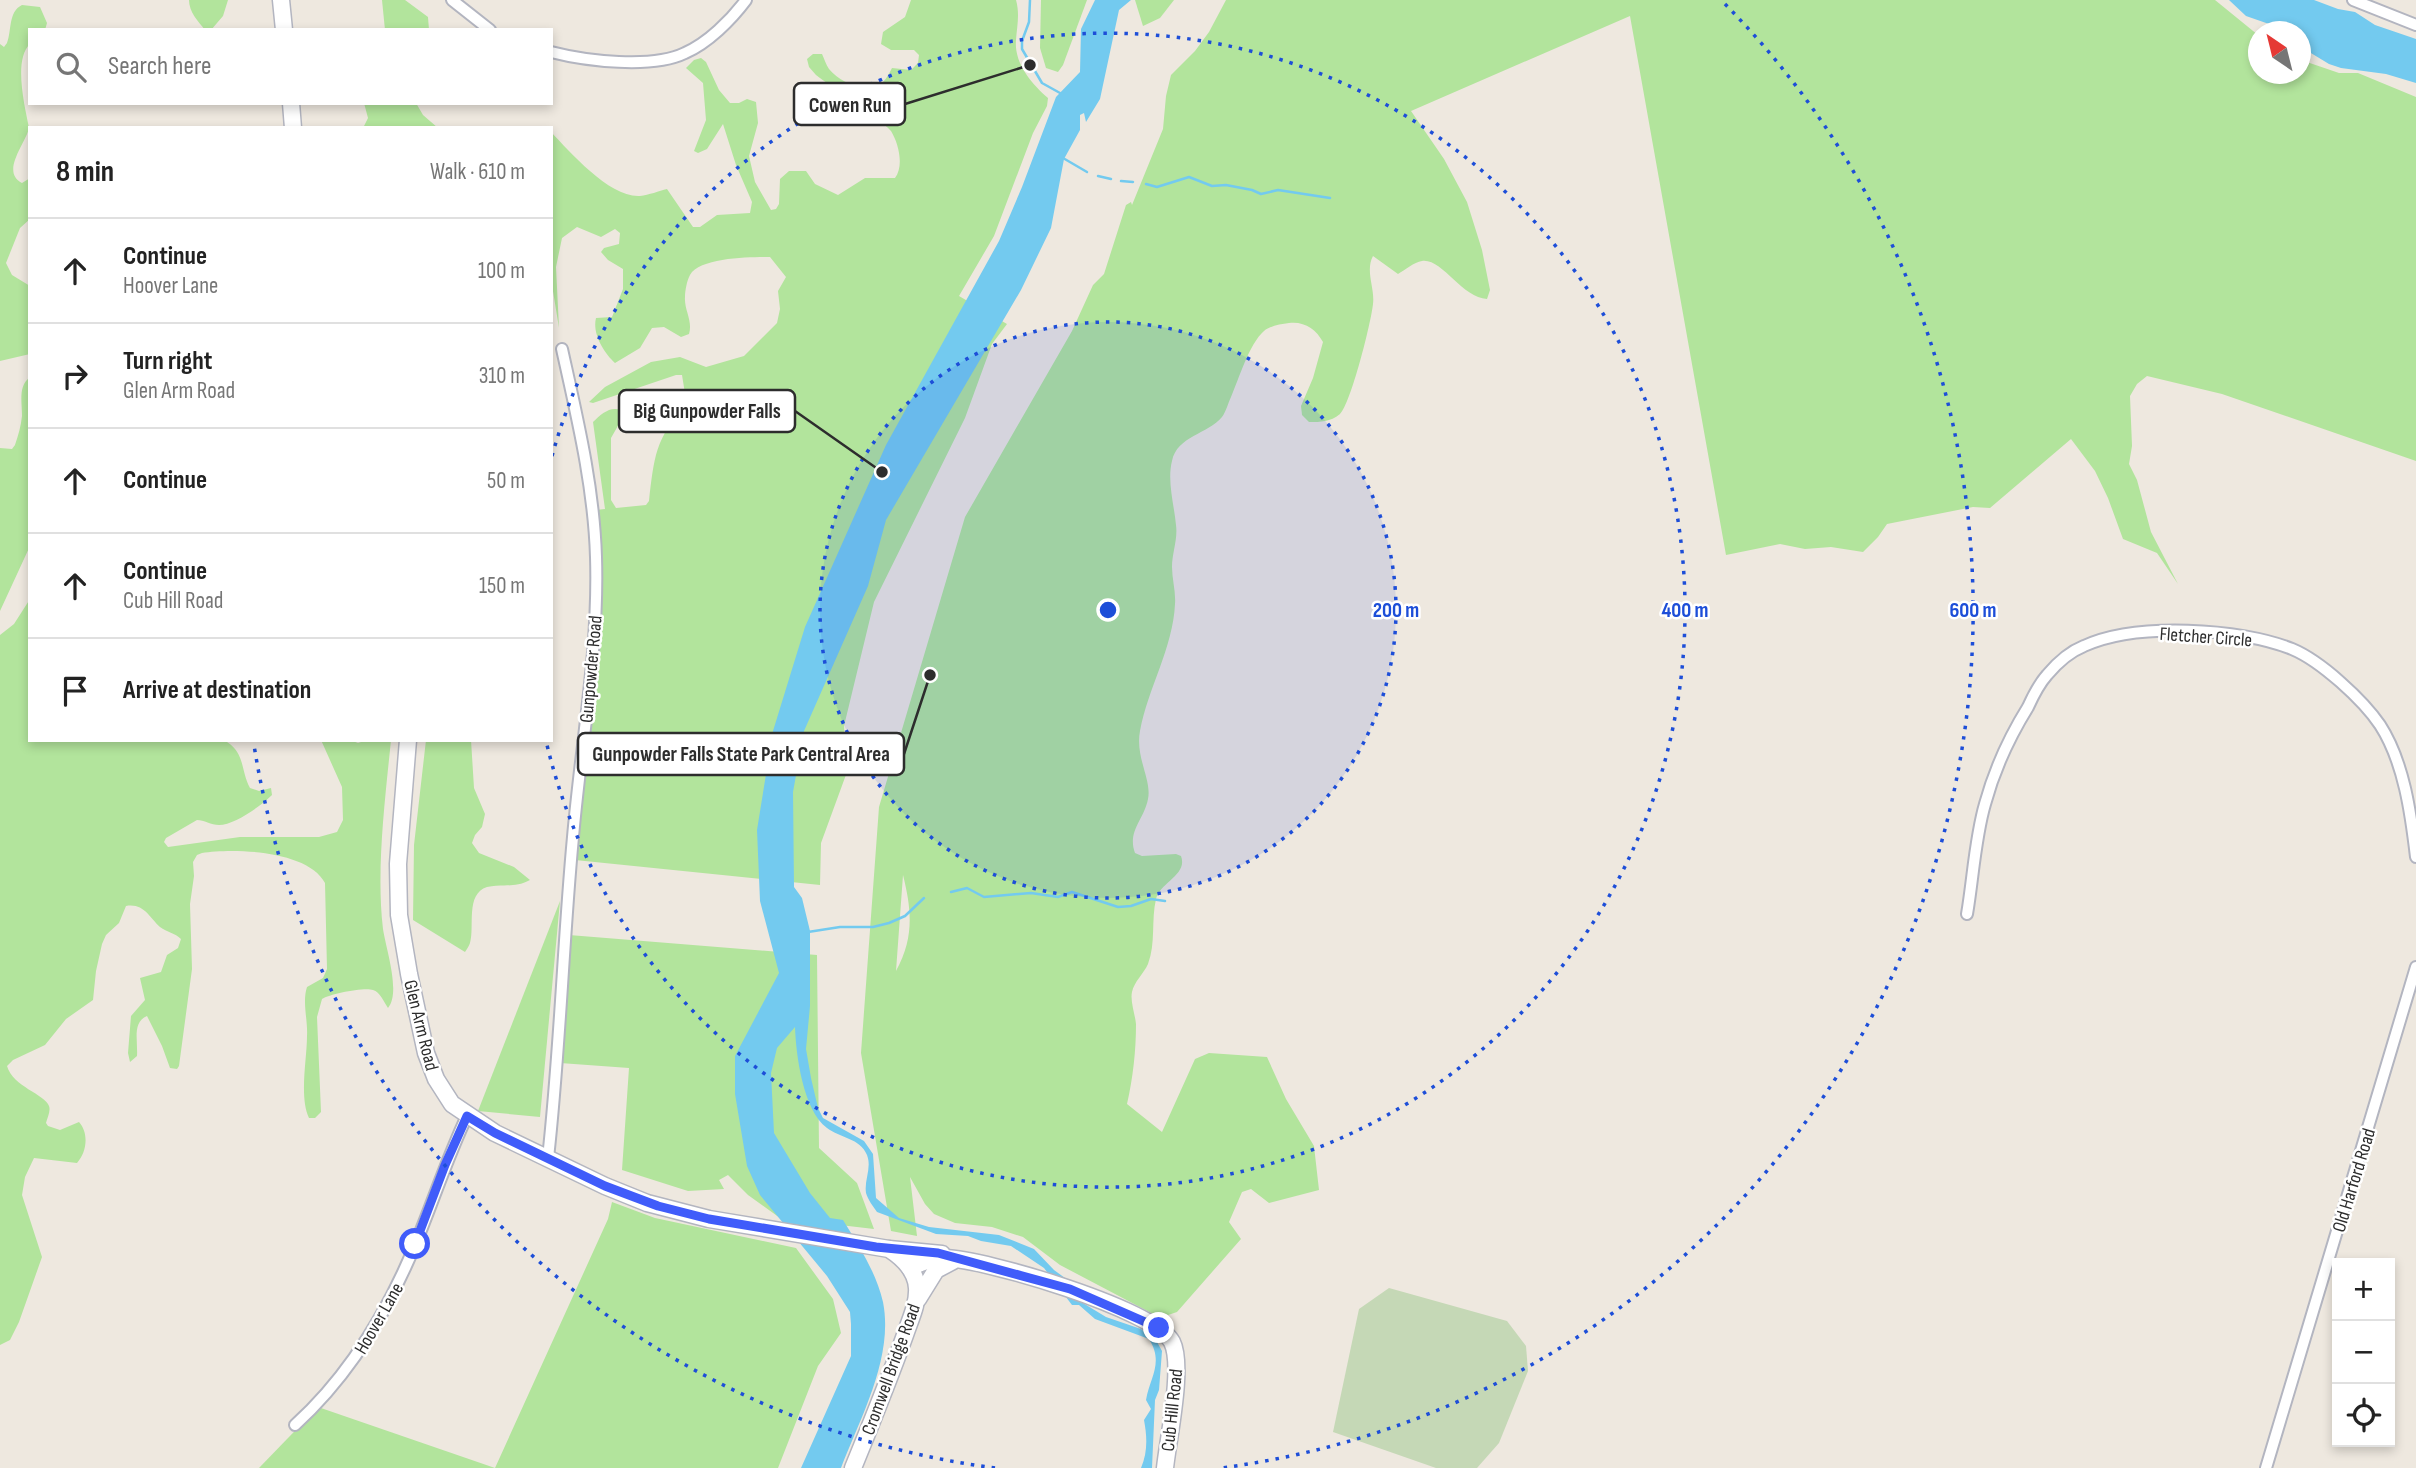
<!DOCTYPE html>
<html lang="en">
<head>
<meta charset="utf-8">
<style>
	:root { --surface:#fff; --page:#f2f2f2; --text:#222; --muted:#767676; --line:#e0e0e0 }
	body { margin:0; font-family:"Sofia Sans Condensed",sans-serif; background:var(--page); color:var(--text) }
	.controls { position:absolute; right:21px; bottom:21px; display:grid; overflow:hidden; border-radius:0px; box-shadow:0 4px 10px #0003 }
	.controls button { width:63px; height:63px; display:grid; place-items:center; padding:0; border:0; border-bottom:2px solid var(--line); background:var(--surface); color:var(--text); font:35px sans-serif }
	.compass { position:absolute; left:2248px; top:21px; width:63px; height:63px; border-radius:50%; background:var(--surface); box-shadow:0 4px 10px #0003; rotate:325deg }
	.stop { position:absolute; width:21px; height:21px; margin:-16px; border:5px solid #405cfa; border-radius:50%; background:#fff }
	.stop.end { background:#405cfa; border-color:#fff; box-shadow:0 2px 7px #0008 }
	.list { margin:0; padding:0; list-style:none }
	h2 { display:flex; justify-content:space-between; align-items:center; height:91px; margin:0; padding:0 28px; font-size:30px }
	h2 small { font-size:23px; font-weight:400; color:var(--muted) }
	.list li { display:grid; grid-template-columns:46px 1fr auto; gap:21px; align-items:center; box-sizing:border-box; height:105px; padding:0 28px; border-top:2px solid var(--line) }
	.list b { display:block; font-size:26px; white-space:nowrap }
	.list p { margin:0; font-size:23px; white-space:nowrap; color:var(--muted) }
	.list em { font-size:23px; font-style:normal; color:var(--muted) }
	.icon { flex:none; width:38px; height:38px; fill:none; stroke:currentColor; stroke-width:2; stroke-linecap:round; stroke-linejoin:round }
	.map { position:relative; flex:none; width:2416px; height:1468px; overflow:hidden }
	.search { position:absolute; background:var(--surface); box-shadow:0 4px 10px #0003; left:28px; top:28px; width:525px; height:77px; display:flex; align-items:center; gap:18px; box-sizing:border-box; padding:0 24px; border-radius:0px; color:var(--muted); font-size:26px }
	.panel { position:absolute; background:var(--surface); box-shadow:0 4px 10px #0003; left:28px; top:126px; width:525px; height:616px; border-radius:0px }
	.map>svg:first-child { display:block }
</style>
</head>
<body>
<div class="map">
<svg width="2416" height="1468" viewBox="0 0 2416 1468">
	<rect width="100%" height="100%" fill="#eee8df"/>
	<g fill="#b2e49c" fill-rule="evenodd">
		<path d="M189,0H228L223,16L211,30H205C198,21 189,12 189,0Z"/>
		<polygon points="382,0 405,0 428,17 429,30 385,30"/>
		<path d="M911,0H1016C1020,14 1017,26 1016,40C1014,63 1031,83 1048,98L1047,106L1033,133L994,236L959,296L1007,324L992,344L965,418L874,602L844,726L847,772L821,843L820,885L575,860L592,677L596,510L605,509L593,422C601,414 610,406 621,410L623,417L611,438V500L616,508L646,505L649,501C654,459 655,436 687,406L682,375H676L593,403L589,402L605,387L651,362L680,357L706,367L744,356L777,323L780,309L778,291L786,277L770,257C752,257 700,257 690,275C687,280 685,291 685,297C684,310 693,321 689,334L681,337L664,327L652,328L640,348L615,363C604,353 592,334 596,318L612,317L623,289V269L608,260L601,252L604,248L619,244L620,233L615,229L601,237L577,227L562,238L556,267L559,328L551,279V132C570,152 610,198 640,196C649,195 659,191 667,189L693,227H700L717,215L750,213L752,202L736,165L723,124L707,149L698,153L694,151L706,120L703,83L686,68L694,60L701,58L706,62L719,90L730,103H739L747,99L756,102L758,123L749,156L755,182L771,210L776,209L779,204L780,179L789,171H806L815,184L838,195L865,178H895C904,166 899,144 891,131C885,122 829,85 816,75L809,67L807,59L813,54H822C824,58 826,65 829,69C840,83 869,95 883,82C887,78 890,72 892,68L911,70L918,63L919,55L914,50H891L881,44L883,32L905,17Z"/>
		<polygon points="1041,0 1087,0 1063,65 1058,72 1046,68 1040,48"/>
		<polygon points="1135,0 1174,0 1160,18 1143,26"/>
		<path d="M1226,0H2215L2258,35V74H2300L2301,60L2339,73H2358L2416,97V461L2222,394L2147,376L2137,384L2130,396L2132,446L2129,464L2137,480L2151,532L2178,584L2157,553L2123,539L2108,498L2095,471L2071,439L1990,508L1973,507L1887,524L1878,537L1863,552L1831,547L1805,549L1780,544L1726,555L1630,16L1411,111L1444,159L1467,202L1482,250L1490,290L1487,299C1462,298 1442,258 1422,261C1414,262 1405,270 1398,274L1373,256C1365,271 1375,288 1373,304C1371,323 1351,403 1340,414C1330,422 1321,422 1309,422L1302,415L1301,406L1313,378L1323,342C1316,329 1304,321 1289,323C1280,324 1270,326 1264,331C1249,344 1239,379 1231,397C1228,403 1226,412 1222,417C1208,434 1177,436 1172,461C1167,481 1174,504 1176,525C1178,539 1172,553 1172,567C1172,579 1176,592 1175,604C1173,648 1148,688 1140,731C1135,757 1152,780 1148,799C1144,820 1127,831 1135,853L1142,856L1176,854L1181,856C1188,875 1160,882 1156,899C1151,920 1156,943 1148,964C1144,973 1134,982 1132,992C1130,1001 1135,1014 1136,1024C1136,1051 1133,1077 1127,1104L1162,1132L1195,1059L1209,1053L1267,1057L1286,1099L1314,1146L1319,1190L1269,1203L1251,1189L1242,1192L1229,1222L1241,1239L1177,1312L1165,1316L1155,1315L1060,1265L1023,1237L992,1227L955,1223L934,1214L925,1204L910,1177L917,1236L891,1231L861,1053L879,807L965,517L1072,331L1093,285L1104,274L1126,205L1131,202L1132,205L1163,129L1166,96L1171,75L1195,51L1209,32ZM903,875C912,911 914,938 896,971Z"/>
		<path d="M22,5L40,7L47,23L45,30H30V44C13,60 25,107 29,128C26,143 0,172 22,183L30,178V219L20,228L6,263L12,275L30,286V354L0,361V44L4,47L7,43C12,30 8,12 22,5Z"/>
		<polygon points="364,103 416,103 423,115 438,128 363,128 368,118"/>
		<path d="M30,377V546L0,611V448L12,449L15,445C18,436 21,426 22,416C22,402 18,386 30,377Z"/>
		<path d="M30,599V740L227,742C245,753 241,772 250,788L259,791L271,788L272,795C261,806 234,825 219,825C211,825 204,820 197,820L166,838L164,842L168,847L240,837H319L337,832L343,820L342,787L321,740H350L358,743L367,740H391C385,800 376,870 383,929C386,949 401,993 388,1008C384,1002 380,992 373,990C364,987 330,994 322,999L317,1017L321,1112L315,1118H309C299,1097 307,1059 307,1036C308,1020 302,1002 307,987L323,978L327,969L325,883C308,850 233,848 202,853L197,855L193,862L194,876L190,904L192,969L179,1066L177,1069L170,1068L162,1046L147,1016C132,1022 138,1041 137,1056L130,1062L128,1053L131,1016L145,1000L140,978L161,972L167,955L178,948L181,939C175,933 167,932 160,927C149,917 144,903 126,906L119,923L106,935L102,944L96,971L93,1000L66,1019L45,1045L13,1060L7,1066C13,1087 45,1094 49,1106C51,1111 47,1118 46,1123L48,1126L60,1130L79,1122C89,1133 87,1152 77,1163L34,1158L25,1177L22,1195L42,1257L19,1322L10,1340L0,1345V635L14,624Z"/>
		<path d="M426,740H471L474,788L485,814L482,827L475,835L472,843L479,853L514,867L530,880C513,889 503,883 487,887C465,894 475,927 470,943C469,946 467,949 465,952L413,920L414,845Z"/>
		<polygon points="560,901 540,1117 478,1111"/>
		<polygon points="569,935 817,955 819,1148 857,1183 874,1229 780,1218 748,1195 728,1175 719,1180 724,1189 688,1191 622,1170 629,1068 560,1063"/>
		<polygon points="612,1202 655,1218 796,1248 833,1299 841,1333 818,1366 778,1468 495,1468 608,1219"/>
		<polygon points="318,1407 495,1468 259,1468"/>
	</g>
	<polygon fill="#c5d8b6" points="1389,1288 1507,1321 1526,1346 1528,1371 1499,1443 1477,1468 1436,1468 1333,1432 1359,1309"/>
	<g fill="#73caef">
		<path d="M1095,0H1131L1119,10L1100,99L1086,122L1084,113L1080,115V130L1064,159L1051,228L1021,290L886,520L868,586L804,731L793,792L794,887L802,898L810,931V1006L806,1049L811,1078L818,1108L823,1118L864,1141L873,1154L876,1198L899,1218L929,1227L999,1235L1034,1249L1054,1270L1065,1278L1078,1300L1106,1317L1141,1329L1157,1342L1162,1351L1159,1390L1155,1400L1152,1468H1141C1148,1452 1147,1436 1144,1420L1151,1409L1146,1400C1150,1377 1164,1363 1149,1339L1095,1319L1079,1305H1072L1044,1268L1011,1246L981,1241L968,1236L936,1234L877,1212C873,1206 868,1200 866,1193C864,1180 872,1168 867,1155C860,1138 840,1138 827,1128C803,1110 796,1055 795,1027L777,1048L771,1073L774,1133L810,1193L830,1218L843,1220C859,1246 876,1272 883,1302C894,1358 860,1418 841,1468H801L851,1356V1324L850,1312L827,1276L760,1195L747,1166L735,1094V1056L779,973L760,901L757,830L773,731L805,627L886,445L999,241L1022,187L1056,97L1080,72L1081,29Z"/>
		<polygon points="2229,0 2314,0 2338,9 2355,12 2375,25 2416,39 2416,83 2386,74 2341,68 2329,64 2301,47 2300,32 2277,31 2269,24 2246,16"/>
	</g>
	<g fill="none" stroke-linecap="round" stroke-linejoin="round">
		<g stroke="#73caef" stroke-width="2.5">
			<polyline points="1030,0 1029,22 1022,41 1022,49 1042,83 1060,93"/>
			<polyline points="1063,158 1087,172"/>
			<polyline points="1098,176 1111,179"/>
			<polyline points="1121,181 1133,182"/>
			<polyline points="1146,184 1157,187 1189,177 1212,186 1226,185 1252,190 1261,194 1278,190 1330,198"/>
			<polyline points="951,892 967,888 984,897 1031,893 1058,897 1072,892 1118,907 1131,906 1151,899 1165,901"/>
			<polyline points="808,932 840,927 873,927 889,923 905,916 924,898"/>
		</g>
		<defs>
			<g id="street">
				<polyline points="452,0 490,30"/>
				<polyline points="2353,0 2416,25"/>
				<path d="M551,52C586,61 652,69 685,53C708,43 731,20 746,0"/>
				<path d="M1967,914C1973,879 1975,838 1985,804C1994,771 2010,736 2028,707C2033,696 2039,684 2047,675C2057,663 2069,652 2084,646C2136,622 2240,628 2292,649C2321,661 2363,700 2380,725C2404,762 2411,814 2416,857"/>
				<path d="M548,1158C560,1051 563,944 573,837C581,744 599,650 596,557C594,487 577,417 562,349"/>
				<path d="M295,1425C350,1375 387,1313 415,1245C433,1202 447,1158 467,1116"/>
				<polyline points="2266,1468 2416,967"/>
			</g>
			<g id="secondary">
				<polyline points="281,0 284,30"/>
				<polyline points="291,103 293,128"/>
				<path d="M408,740L398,864L399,915L409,974L426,1053L436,1079L452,1104L495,1133L605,1186L647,1203L709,1219L889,1249C903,1258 916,1271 917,1288C918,1304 910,1320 905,1335C889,1380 871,1424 853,1468"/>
				<polyline points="889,1249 942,1254"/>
				<path d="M910,1268C921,1263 932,1257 945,1258C985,1259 1154,1309 1172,1342C1184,1366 1168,1439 1165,1468"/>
				<polyline points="918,1299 936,1270 953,1261"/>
			</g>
		</defs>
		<use href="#street" stroke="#b3b5c0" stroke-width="14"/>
		<use href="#secondary" stroke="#b3b5c0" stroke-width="19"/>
		<use href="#street" stroke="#fff" stroke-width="10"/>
		<use href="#secondary" stroke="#fff" stroke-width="16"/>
	</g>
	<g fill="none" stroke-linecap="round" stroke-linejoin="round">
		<polyline stroke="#405cfa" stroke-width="9" points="415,1244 445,1165 467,1116 495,1133 605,1186 658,1206 709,1219 876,1247 938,1253 1070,1289 1159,1328"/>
	</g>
	<circle cx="1108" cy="610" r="288" fill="#1d4ed8" fill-opacity=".12"/>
	<g fill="none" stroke="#1d4ed8" stroke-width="3.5" stroke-dasharray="3.5 7">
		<circle cx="1108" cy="610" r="288"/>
		<path d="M552 456A577 577 0 1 1 547 745"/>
		<path d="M995 1468A865 865 0 0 1 254 745M1725 4A865 865 0 0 1 1221 1468"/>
	</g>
	<g text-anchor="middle" stroke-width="5" stroke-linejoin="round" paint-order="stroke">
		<g font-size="19" fill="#2d2d2d" stroke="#fff">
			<text transform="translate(2206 636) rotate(4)" y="7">Fletcher Circle</text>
			<text transform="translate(590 669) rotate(-85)" y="7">Gunpowder Road</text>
			<text transform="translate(422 1025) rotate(76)" y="7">Glen Arm Road</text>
			<text transform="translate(2353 1180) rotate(-73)" y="7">Old Harford Road</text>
			<text transform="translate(378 1318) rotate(-60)" y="7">Hoover Lane</text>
			<text transform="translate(890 1369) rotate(-70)" y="7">Cromwell Bridge Road</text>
			<text transform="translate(1171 1410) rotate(-84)" y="7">Cub Hill Road</text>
		</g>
	</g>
	<circle cx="1108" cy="610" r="10" fill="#1d4ed8" stroke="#fff" stroke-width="3.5"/>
	<g font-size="21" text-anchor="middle" font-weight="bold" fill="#1d4ed8" stroke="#fff" stroke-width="5" stroke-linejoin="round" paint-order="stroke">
		<text x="1396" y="617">200 m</text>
		<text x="1685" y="617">400 m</text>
		<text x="1973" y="617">600 m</text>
	</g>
	<path fill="none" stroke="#2d2d2d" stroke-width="2.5" d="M1030 65L905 104M882 472L795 411M930 675L904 754"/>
	<g fill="#2d2d2d" stroke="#fff" stroke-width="2.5">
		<circle cx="1030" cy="65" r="7"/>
		<circle cx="882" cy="472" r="7"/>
		<circle cx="930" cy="675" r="7"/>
	</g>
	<g fill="#fff" stroke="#2d2d2d" stroke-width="2.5">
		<rect x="794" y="83" width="111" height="42" rx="7"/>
		<rect x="619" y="390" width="176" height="42" rx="7"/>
		<rect x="578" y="733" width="326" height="42" rx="7"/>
	</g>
	<g font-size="21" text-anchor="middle" font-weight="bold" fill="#2d2d2d">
		<text x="850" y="112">Cowen Run</text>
		<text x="707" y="418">Big Gunpowder Falls</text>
		<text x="741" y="761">Gunpowder Falls State Park Central Area</text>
	</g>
</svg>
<div class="controls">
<button>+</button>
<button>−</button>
<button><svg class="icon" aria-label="locate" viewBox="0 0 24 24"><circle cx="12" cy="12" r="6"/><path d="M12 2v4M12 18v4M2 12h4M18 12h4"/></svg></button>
</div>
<svg class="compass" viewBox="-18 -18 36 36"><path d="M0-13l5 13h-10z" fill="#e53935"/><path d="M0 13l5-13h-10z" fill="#767676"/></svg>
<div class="stop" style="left:415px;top:1244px"></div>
<div class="stop end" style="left:1159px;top:1328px"></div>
<div class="search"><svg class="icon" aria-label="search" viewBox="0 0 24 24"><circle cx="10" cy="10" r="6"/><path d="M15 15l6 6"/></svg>Search here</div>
<section class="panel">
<h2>8 min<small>Walk · 610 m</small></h2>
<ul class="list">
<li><svg class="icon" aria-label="ahead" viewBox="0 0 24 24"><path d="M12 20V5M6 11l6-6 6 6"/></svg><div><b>Continue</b><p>Hoover Lane</p></div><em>100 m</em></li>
<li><svg class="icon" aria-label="right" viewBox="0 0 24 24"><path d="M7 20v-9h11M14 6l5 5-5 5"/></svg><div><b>Turn right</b><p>Glen Arm Road</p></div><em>310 m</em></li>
<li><svg class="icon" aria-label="ahead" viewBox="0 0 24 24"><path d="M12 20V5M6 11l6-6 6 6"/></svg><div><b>Continue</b></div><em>50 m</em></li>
<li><svg class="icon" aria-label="ahead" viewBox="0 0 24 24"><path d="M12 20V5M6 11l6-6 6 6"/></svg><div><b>Continue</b><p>Cub Hill Road</p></div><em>150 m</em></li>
<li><svg class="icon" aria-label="arrive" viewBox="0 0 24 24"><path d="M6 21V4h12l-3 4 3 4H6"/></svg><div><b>Arrive at destination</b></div></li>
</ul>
</section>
</div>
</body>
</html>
